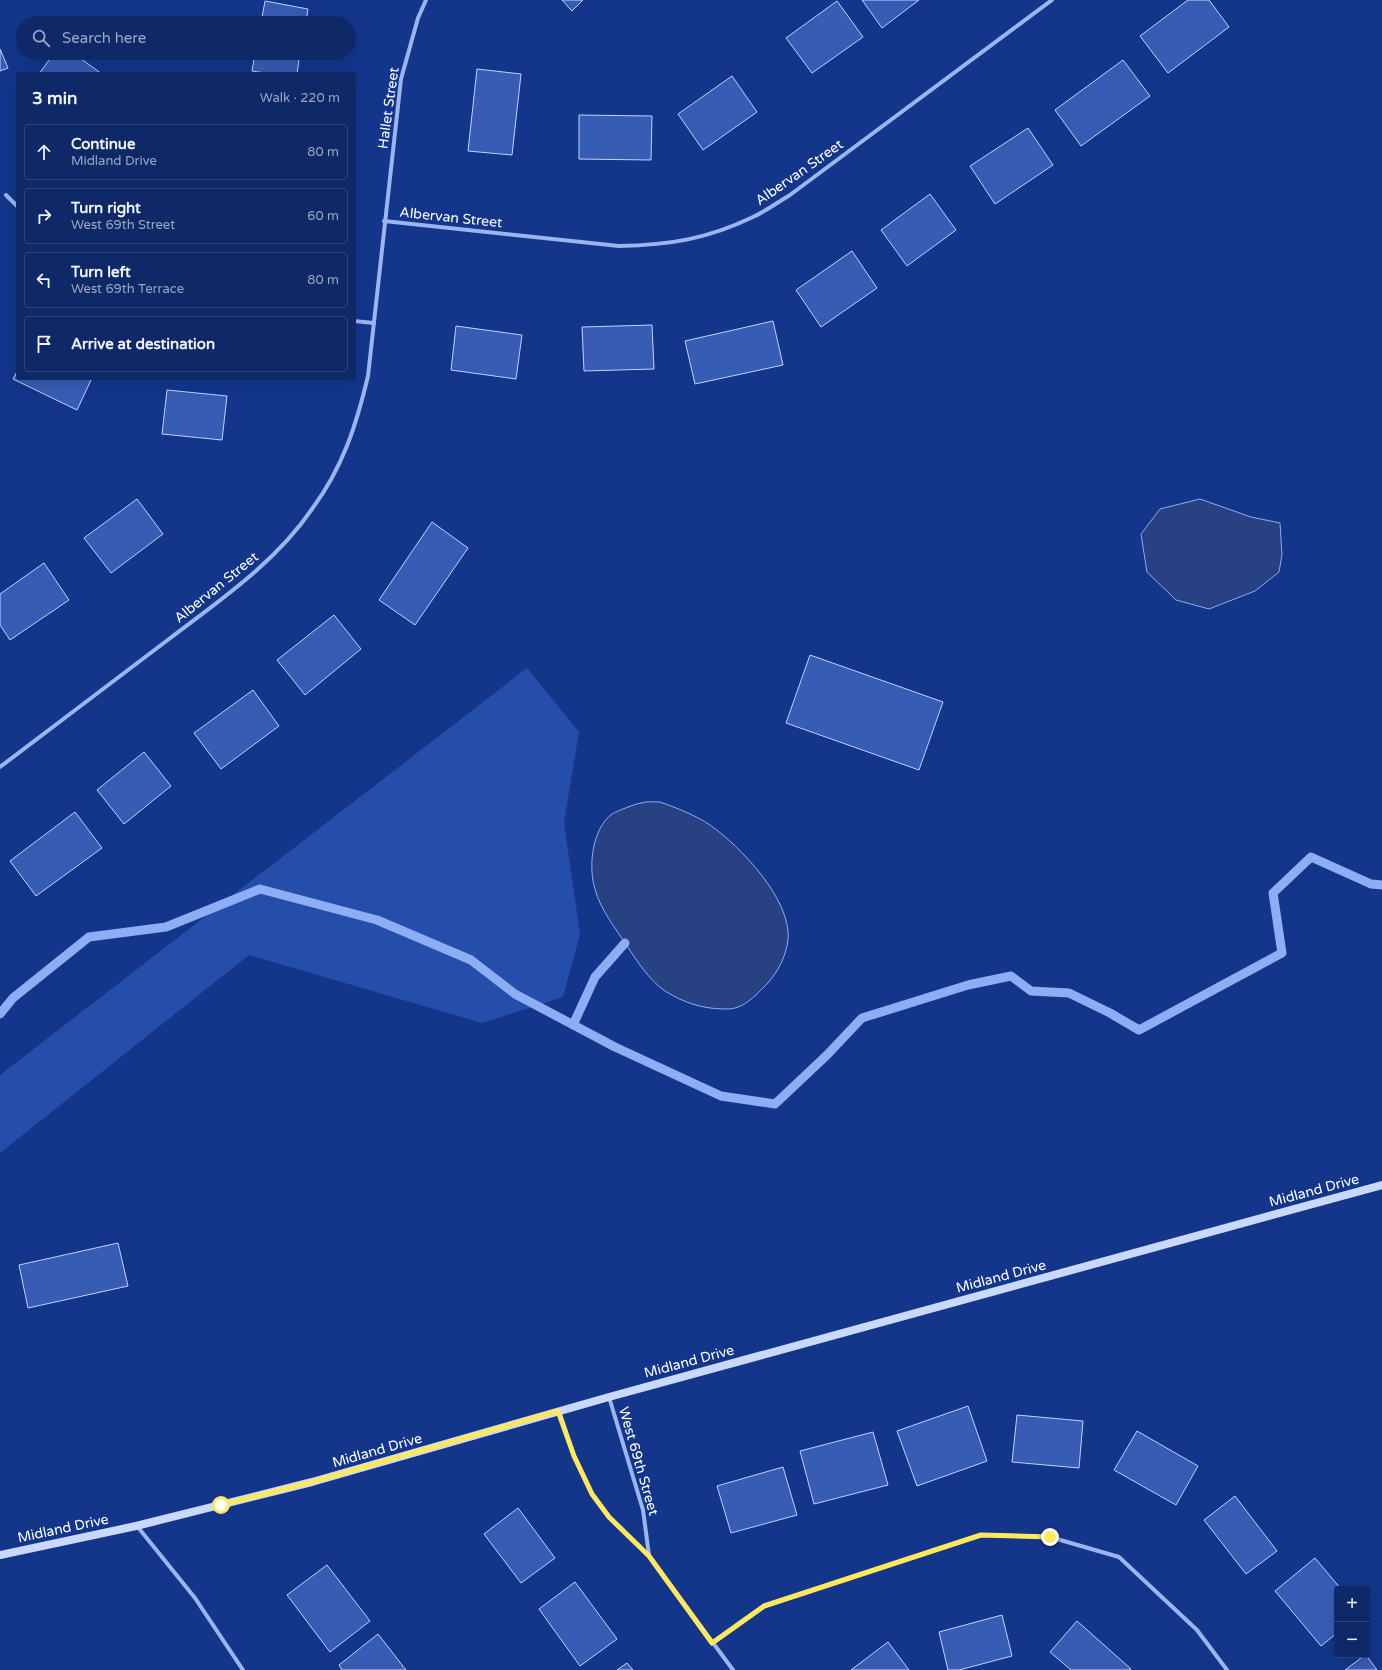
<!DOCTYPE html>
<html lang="en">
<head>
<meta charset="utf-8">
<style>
	:root { --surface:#0e2868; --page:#1c3471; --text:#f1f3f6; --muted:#9ba6c0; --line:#2e447c }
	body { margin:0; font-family:"Varela Round",sans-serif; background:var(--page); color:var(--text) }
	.controls { position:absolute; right:12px; bottom:12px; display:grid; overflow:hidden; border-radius:4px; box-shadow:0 4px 16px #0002 }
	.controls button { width:36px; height:36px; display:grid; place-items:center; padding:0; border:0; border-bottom:1px solid var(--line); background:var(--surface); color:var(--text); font:20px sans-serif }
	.stop { position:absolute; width:12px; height:12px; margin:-9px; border:3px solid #ffe85b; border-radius:50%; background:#fff }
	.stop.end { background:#ffe85b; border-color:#fff; box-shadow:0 1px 4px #0008 }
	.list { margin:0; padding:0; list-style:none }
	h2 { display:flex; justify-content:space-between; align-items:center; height:52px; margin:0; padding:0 16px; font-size:17px }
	h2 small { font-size:13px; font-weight:400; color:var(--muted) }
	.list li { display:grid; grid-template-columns:26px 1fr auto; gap:12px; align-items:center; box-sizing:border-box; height:56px; margin:0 8px 8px; padding:0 8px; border:1px solid var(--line); border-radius:4px }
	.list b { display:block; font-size:15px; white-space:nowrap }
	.list p { margin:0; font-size:13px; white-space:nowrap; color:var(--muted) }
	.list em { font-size:13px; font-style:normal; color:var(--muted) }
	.icon { flex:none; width:22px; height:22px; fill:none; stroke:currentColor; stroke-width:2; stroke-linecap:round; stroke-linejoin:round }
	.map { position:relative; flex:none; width:1382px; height:1670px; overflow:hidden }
	.search { position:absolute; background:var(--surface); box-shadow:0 4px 16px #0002; left:16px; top:16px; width:340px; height:44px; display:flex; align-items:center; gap:10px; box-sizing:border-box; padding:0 14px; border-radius:22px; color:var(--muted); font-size:15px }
	.panel { position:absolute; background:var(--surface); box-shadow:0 4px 16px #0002; left:16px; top:72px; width:340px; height:308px; border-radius:4px }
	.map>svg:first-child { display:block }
</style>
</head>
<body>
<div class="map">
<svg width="1382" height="1670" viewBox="0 0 1382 1670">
	<rect width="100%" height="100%" fill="#13368b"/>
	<polygon fill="#254eaa" points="527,668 579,732 564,823 580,934 563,997 482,1023 249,955 0,1153 0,1075"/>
	<g fill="#284182" stroke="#8dadf4">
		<polygon points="1200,499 1251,517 1280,523 1282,555 1279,572 1255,591 1209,609 1176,600 1147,572 1141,534 1160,509"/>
		<path d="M660,802C677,808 695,815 710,825C740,846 792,900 788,940C786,956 778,972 767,984C756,995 743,1010 726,1009C703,1009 684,1003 665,991C649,980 637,961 627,946C616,929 600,909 595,889C588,867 592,829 612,814C617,811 635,804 641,803C647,801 654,802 660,802Z"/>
	</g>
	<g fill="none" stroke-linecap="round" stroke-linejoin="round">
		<g stroke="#8dadf4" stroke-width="9">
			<polyline points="0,1014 13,998 89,937 166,927 260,889 377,920 471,960 515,994 615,1047 721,1096 775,1104 827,1055 862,1018 968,985 1011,976 1031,991 1069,993 1110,1013 1139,1030 1282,953 1273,893 1311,857 1371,884 1382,885"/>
			<polyline points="573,1025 595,977 625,943"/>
		</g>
	</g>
	<g fill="#375cb3" stroke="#c2d3fc">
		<polygon points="562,0 583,0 572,11"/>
		<polygon points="862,0 919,0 882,28"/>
		<polygon points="1188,0 1209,0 1229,27 1168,73 1140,36"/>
		<polygon points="265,1 308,9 306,23 261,23"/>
		<polygon points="837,1 863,37 812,73 786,38"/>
		<polygon points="0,49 8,68 0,71"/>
		<polygon points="54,53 73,53 102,74 39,74"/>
		<polygon points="255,53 300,53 297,74 271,74 252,71"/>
		<polygon points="1123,60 1150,96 1081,146 1055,110"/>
		<polygon points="477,69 521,74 512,155 468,151"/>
		<polygon points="732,76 757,112 703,150 678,114"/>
		<polygon points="579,115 652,116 651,160 579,159"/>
		<polygon points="1028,128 1053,165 995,204 970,166"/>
		<polygon points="930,194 956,230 907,266 881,230"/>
		<polygon points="852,251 877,288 821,327 796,290"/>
		<polygon points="773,321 783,365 695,384 685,341"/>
		<polygon points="652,325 654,369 584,371 582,327"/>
		<polygon points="456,326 522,335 516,379 451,370"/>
		<polygon points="18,370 18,378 92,378 77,410 13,379"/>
		<polygon points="167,390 227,396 222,440 162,434"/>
		<polygon points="137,499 163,534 111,573 84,538"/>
		<polygon points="432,522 468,548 415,625 379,600"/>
		<polygon points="44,563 69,600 10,640 0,625 0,594"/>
		<polygon points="334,615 361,649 305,695 277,660"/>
		<polygon points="810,655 943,702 919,770 786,723"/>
		<polygon points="253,690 279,726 221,769 194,733"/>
		<polygon points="144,752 171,786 124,824 97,790"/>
		<polygon points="75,812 102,848 36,896 10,861"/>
		<polygon points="118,1243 128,1286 28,1308 19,1265"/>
		<polygon points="968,1406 987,1461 917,1486 897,1431"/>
		<polygon points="1017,1415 1083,1421 1079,1468 1012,1462"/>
		<polygon points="1137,1431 1198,1466 1176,1505 1114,1470"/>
		<polygon points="873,1432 888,1485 814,1504 800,1451"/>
		<polygon points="783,1467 797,1515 731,1533 717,1486"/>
		<polygon points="1235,1496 1277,1551 1246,1574 1204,1520"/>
		<polygon points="518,1508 555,1558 521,1583 484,1534"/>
		<polygon points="1315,1558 1341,1589 1337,1589 1337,1633 1321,1646 1275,1591"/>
		<polygon points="327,1565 370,1621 330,1652 287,1595"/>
		<polygon points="575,1582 617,1639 580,1666 539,1609"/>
		<polygon points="1002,1615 1012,1656 959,1670 948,1670 939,1632"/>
		<polygon points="1077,1621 1131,1669 1129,1670 1071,1670 1050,1652"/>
		<polygon points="378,1634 406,1670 342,1670 339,1665"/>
		<polygon points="888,1642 909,1670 851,1670"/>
		<polygon points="1366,1655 1377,1670 1345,1670 1365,1655"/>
		<polygon points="627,1663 633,1670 617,1670"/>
	</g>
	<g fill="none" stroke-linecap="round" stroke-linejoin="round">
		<g stroke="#9bb5f0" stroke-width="4">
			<polyline points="6,195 18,207"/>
			<path d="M384,221L619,246C670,245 707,239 753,217C766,211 778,202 790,195L1052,0"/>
			<polyline points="354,321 374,323"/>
			<path d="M0,767C56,724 113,682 169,639C220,600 275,563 312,509C343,467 356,426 368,376L401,79L418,18L426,0"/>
			<polyline points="609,1397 643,1510 649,1555"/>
			<polyline points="559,1411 574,1456 592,1494 609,1517 649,1556 733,1670"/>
			<polyline points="137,1526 195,1598 243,1670"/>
			<polyline points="713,1643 765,1606 981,1535 1050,1537 1119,1557 1197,1630 1227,1670"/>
		</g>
		<polyline stroke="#c9d8fb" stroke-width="8" points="0,1555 136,1526 312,1482 609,1397 1382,1185"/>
	</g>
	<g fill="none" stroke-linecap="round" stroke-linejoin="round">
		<polyline stroke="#ffe85b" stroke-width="5" points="221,1505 312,1482 558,1411 574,1456 592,1494 609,1517 649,1556 712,1643 764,1606 981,1535 1050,1537"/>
	</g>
	<g text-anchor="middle" stroke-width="3.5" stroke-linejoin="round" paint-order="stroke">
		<g font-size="14" fill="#fff" stroke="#13368b">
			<text transform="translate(388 108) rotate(-82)" y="5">Hallet Street</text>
			<text transform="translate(799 172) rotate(-35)" y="5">Albervan Street</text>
			<text transform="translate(451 217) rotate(6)" y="5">Albervan Street</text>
			<text transform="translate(216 587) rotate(-39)" y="5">Albervan Street</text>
			<text transform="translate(1314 1190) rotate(-15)" y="5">Midland Drive</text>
			<text transform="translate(1001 1276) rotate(-15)" y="5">Midland Drive</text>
			<text transform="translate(689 1361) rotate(-15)" y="5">Midland Drive</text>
			<text transform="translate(377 1450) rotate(-16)" y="5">Midland Drive</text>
			<text transform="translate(639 1461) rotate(74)" y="5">West 69th Street</text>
			<text transform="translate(63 1528) rotate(-12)" y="5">Midland Drive</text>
		</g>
	</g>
</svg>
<div class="controls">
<button>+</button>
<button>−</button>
</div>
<div class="stop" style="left:221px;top:1505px"></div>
<div class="stop end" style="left:1050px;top:1537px"></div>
<div class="search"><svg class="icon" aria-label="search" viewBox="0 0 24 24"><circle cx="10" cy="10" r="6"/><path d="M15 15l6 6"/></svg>Search here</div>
<section class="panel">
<h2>3 min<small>Walk · 220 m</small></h2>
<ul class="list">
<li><svg class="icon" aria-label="ahead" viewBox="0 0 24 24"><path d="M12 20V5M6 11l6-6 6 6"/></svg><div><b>Continue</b><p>Midland Drive</p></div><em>80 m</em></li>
<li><svg class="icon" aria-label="right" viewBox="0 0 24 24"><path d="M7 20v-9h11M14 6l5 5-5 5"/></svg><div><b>Turn right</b><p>West 69th Street</p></div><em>60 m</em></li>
<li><svg class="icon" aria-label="left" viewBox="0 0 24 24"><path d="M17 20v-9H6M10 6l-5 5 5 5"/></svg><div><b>Turn left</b><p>West 69th Terrace</p></div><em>80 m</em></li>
<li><svg class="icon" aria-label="arrive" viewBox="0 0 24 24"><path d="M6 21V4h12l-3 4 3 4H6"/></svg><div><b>Arrive at destination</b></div></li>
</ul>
</section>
</div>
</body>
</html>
